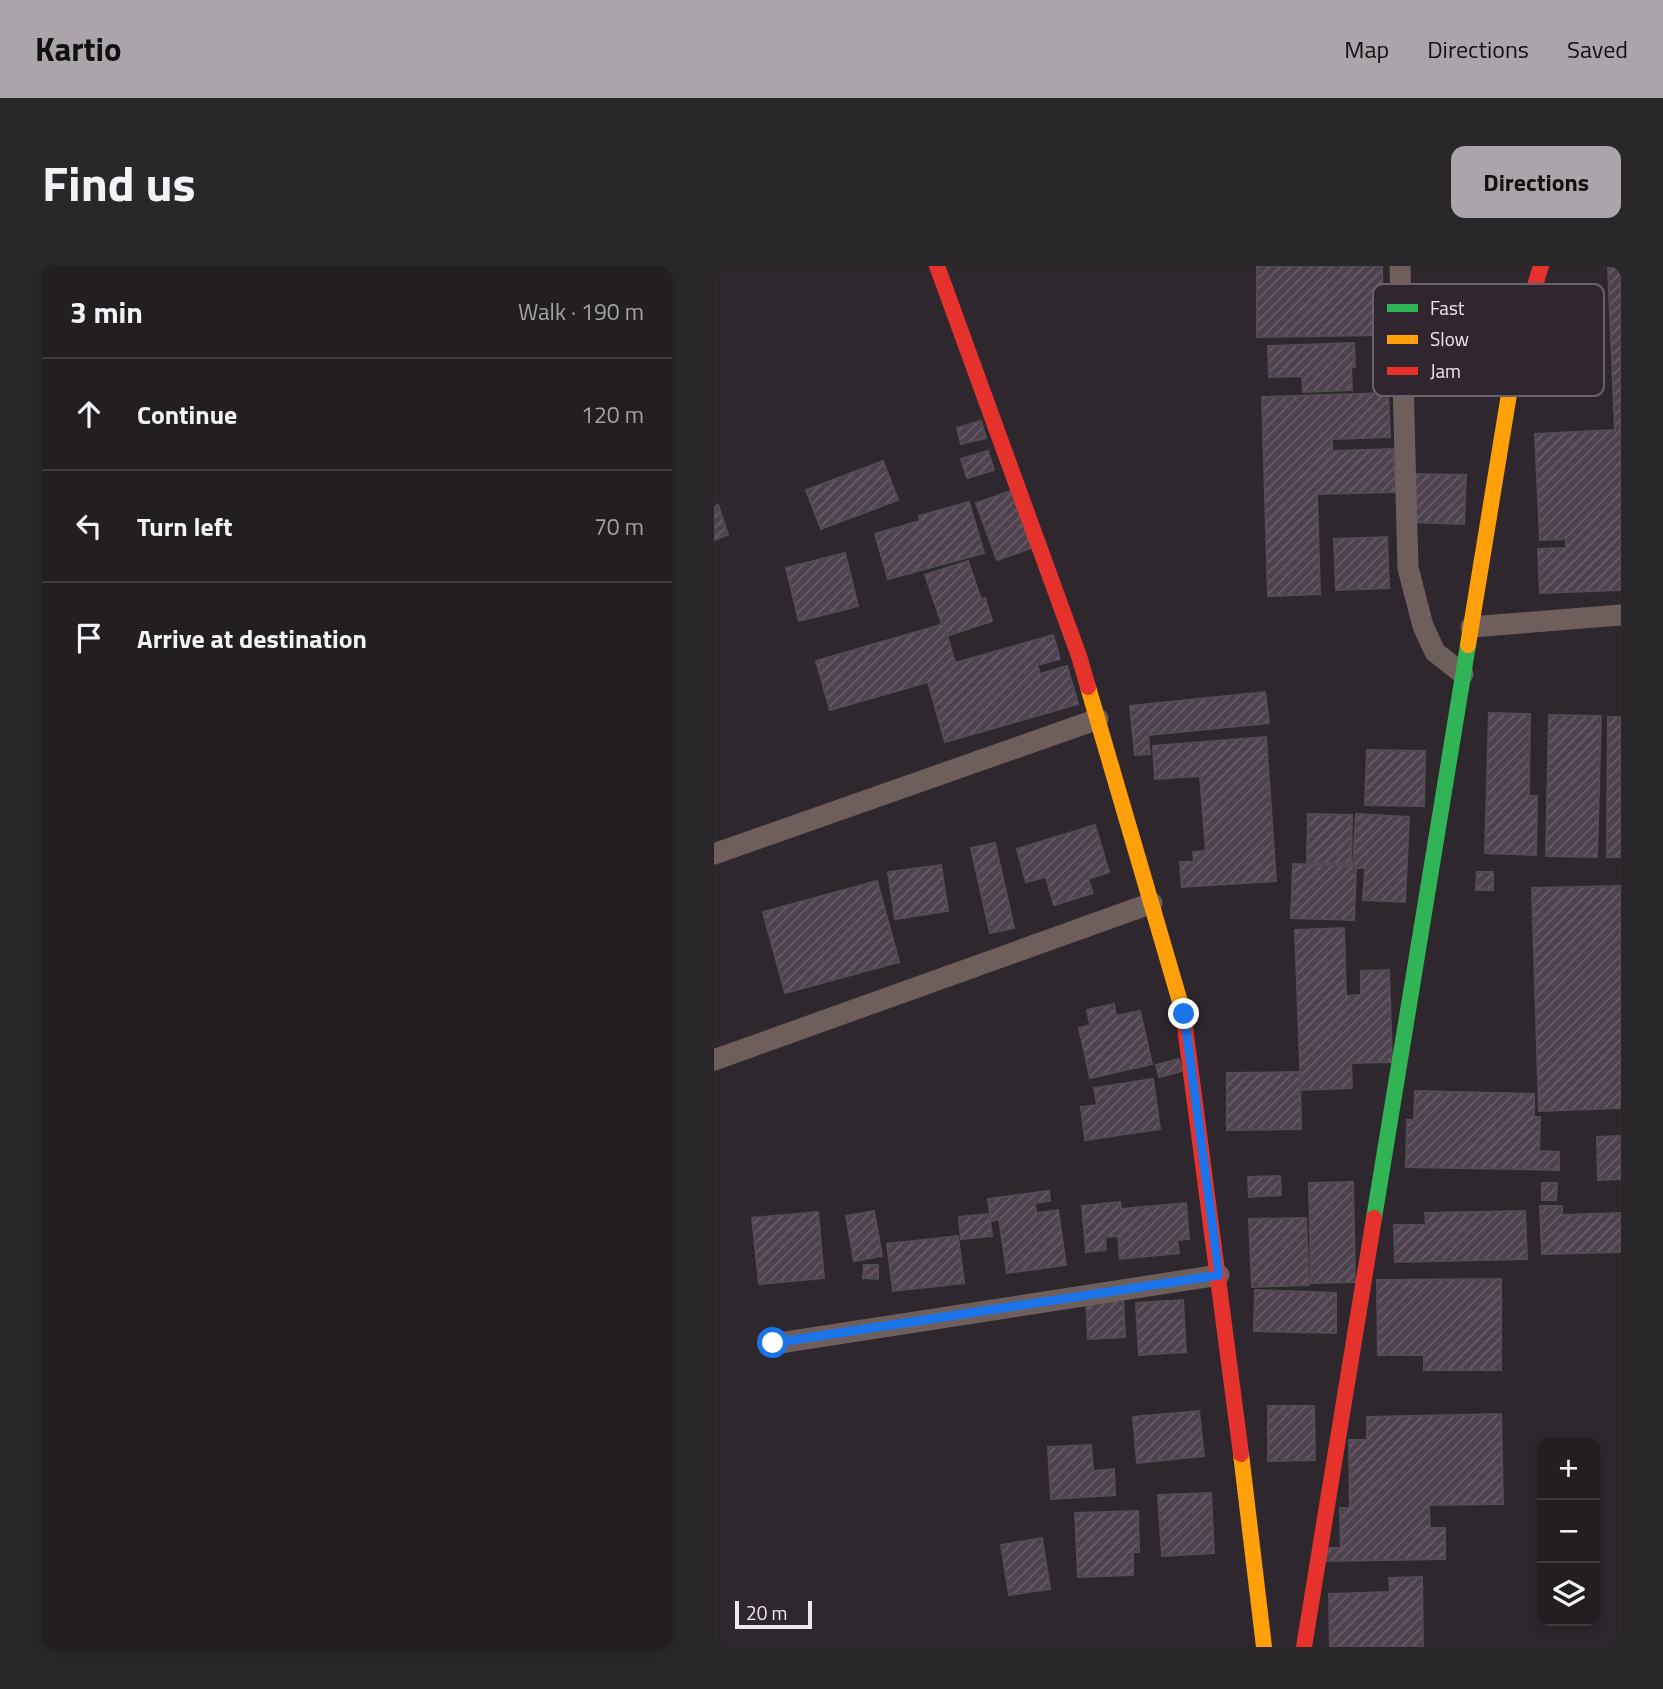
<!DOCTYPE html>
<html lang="en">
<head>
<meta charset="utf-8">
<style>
	:root { --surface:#221e22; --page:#2a272a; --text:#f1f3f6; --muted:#a2a2a5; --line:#3f3c40; --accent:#aba4aa }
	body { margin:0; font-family:"Titillium Web",sans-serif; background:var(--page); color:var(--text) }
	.controls { position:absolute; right:21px; bottom:21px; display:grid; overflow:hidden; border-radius:14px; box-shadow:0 4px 10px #0003 }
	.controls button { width:63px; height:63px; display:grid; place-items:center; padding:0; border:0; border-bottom:2px solid var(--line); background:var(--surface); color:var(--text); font:35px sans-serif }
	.scale { position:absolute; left:21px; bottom:18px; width:77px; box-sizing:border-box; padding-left:7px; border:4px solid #eee7ed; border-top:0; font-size:19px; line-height:24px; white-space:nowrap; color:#eee7ed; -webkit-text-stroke:5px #302630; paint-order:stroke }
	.stop { position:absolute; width:21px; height:21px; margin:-16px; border:5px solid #1a73e8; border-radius:50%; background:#fff }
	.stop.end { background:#1a73e8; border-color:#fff; box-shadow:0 2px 7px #0008 }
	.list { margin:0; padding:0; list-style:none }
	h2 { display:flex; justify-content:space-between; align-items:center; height:91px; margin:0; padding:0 28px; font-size:30px }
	h2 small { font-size:23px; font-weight:400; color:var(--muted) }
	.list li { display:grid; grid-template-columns:46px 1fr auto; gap:21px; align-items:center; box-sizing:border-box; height:112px; padding:0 28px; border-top:2px solid var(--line) }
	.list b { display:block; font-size:26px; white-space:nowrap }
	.list em { font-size:23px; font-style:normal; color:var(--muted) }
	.icon { flex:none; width:38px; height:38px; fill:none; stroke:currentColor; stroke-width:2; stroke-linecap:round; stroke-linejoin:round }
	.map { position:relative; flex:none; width:907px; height:1381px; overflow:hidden; border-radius:14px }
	header { display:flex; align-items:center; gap:42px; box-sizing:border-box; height:98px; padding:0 35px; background:var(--accent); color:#111 }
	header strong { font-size:33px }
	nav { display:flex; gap:38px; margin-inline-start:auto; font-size:24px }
	.intro { display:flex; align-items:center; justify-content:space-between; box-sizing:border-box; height:168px; padding:0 42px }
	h1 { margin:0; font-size:49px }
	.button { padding:18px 32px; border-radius:14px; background:var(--accent); color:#111; font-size:24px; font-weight:700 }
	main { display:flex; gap:42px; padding:0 42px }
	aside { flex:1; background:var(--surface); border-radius:14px; box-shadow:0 4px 10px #0003 }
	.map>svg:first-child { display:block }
</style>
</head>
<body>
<header>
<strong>Kartio</strong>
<nav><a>Map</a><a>Directions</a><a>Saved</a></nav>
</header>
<div class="intro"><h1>Find us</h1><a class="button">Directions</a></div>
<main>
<aside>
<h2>3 min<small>Walk · 190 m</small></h2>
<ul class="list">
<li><svg class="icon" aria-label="ahead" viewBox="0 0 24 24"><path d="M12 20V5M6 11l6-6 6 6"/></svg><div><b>Continue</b></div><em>120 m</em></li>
<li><svg class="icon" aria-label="left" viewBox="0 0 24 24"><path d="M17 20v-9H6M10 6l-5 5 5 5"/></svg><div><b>Turn left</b></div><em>70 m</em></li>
<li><svg class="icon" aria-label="arrive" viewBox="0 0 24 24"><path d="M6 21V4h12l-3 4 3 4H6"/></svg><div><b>Arrive at destination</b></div></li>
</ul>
</aside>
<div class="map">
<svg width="907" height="1381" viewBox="0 0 907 1381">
	<defs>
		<pattern id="building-hatch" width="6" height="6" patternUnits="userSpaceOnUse" patternTransform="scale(1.75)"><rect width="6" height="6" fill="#4e424e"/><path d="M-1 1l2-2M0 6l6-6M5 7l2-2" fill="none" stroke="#685d68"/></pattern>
	</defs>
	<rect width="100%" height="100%" fill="#2e282e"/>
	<g fill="url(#building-hatch)" stroke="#524d52" stroke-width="2">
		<polygon points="543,0 668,0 669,69 543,71"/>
		<polygon points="907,1 907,324 826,327 824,283 852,282 852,273 826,274 821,168 901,164 894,2"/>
		<polygon points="640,77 641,101 637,101 638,124 589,126 588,110 555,111 554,80"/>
		<polygon points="674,127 676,171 618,173 618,185 680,183 682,226 603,228 606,328 554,330 548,131"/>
		<polygon points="267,155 272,172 247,178 243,162"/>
		<polygon points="274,185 280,204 253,212 247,193"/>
		<polygon points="169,195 184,234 107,263 92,224"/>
		<polygon points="696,208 752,209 750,258 694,256"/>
		<polygon points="297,225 318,282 283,294 262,237"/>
		<polygon points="255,236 270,287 174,313 161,268 206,255 205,250"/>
		<polygon points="4,239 14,269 0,274 0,241"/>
		<polygon points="673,271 675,322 622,324 620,273"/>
		<polygon points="131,287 144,340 85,355 72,302"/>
		<polygon points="254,295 267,333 271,332 278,355 232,370 211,309"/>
		<polygon points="230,358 241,397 339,369 346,393 323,399 326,408 353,400 364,438 231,476 214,416 116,444 102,395"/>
		<polygon points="551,426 555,457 434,469 436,488 421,489 416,440"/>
		<polygon points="775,447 816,448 815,530 823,530 822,589 771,587"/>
		<polygon points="835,449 887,450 883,591 832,590"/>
		<polygon points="894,451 907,451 907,591 893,591"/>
		<polygon points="552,471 562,615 468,621 466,596 480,596 479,586 492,585 486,510 441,513 439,480"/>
		<polygon points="653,484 711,485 710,540 651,539"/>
		<polygon points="594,548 638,549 637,598 593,597"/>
		<polygon points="642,548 695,551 691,636 649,634 651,602 639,602"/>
		<polygon points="381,559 395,606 374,613 379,627 340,639 332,611 312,616 303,583"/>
		<polygon points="281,577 300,662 276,667 257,582"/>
		<polygon points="579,598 642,600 640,654 577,652"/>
		<polygon points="227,599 234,645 181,653 174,606"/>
		<polygon points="763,606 779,606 779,624 762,624"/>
		<polygon points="163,615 185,696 71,727 49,646"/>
		<polygon points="907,620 907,842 825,845 818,622"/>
		<polygon points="630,662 632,730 647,729 647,705 675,704 678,796 637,797 638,822 587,824 581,664"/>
		<polygon points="400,738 402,750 426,745 438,798 376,812 365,762 376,759 373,744"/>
		<polygon points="465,793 468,805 445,811 442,799"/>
		<polygon points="586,806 587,863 513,864 513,807"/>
		<polygon points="439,813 446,863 371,874 367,841 383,839 380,822"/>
		<polygon points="701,825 820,828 820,851 826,851 825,885 845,886 845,904 692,901 693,854 700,854"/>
		<polygon points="907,870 907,913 884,914 883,871"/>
		<polygon points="566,910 567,929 535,931 534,911"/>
		<polygon points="639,916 641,1016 597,1017 595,917"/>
		<polygon points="828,917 843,917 842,934 828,934"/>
		<polygon points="335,925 336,935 321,937 322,947 344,944 352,999 293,1007 285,953 277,955 274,933"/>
		<polygon points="406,936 407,943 472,937 475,973 463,974 465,987 406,993 404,970 391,971 392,984 372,986 368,940"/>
		<polygon points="826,940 848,940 848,949 907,947 907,986 828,988"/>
		<polygon points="160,945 168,990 140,995 132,950"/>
		<polygon points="811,945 813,993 681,996 680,959 712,959 711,947"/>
		<polygon points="104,946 110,1012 45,1018 38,952"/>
		<polygon points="275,948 278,970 247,973 245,951"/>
		<polygon points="592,952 595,1019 538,1021 535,953"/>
		<polygon points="244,970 250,1017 179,1025 173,978"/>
		<polygon points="150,999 164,999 164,1013 149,1012"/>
		<polygon points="787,1013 787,1104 710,1104 710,1089 664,1089 663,1014"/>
		<polygon points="541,1024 622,1027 622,1067 540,1065"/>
		<polygon points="409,1028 411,1071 374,1073 372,1030"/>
		<polygon points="469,1034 472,1086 425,1089 422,1037"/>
		<polygon points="554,1140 600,1140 601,1194 554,1195"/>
		<polygon points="485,1145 490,1190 423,1197 419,1151"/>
		<polygon points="787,1148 789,1238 715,1239 716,1262 731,1262 731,1293 612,1295 612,1282 627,1282 626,1242 636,1242 635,1174 653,1174 653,1151"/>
		<polygon points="377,1179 379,1205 400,1203 401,1229 337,1233 334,1181"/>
		<polygon points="497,1227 500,1287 448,1290 444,1229"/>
		<polygon points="424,1245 425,1286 419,1286 419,1309 364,1311 361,1247"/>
		<polygon points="328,1272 336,1323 295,1329 287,1279"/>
		<polygon points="708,1311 709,1381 616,1381 615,1328 676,1326 675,1312"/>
	</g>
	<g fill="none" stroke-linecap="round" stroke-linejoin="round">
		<g stroke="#6e5f5d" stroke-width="21">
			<polyline points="686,0 694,302 709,360 721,386 749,408"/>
			<polyline points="757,361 907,349"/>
			<polyline points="0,588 384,453"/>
			<polyline points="0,794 438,637"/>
			<polyline points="59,1078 505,1009"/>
		</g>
		<polyline stroke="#30b455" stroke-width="16" points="660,952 754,379"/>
		<g stroke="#ff9f0a" stroke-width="16">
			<polyline points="754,379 797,116"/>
			<polyline points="374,421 469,746"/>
			<polyline points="527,1188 550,1381"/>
		</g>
		<g stroke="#e5322d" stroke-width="16">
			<polyline points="223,0 365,390 374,421"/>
			<polyline points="797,116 803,78 827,0"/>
			<polyline points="469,746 527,1188"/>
			<polyline points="590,1381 660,952"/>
		</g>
	</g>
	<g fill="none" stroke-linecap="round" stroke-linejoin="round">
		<polyline stroke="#1a73e8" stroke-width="9" points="59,1077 505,1009 470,748"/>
	</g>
	<rect x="659" y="18" width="231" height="112" rx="10" fill="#302630" stroke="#696069" stroke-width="2"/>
	<rect x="673" y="38" width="31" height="8" fill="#30b455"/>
	<rect x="673" y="69" width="31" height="9" fill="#ff9f0a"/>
	<rect x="673" y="101" width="31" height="8" fill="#e5322d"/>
	<g font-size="19" fill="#eee7ed">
		<text x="716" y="49">Fast</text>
		<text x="716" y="80">Slow</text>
		<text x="716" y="112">Jam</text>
	</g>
</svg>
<div class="controls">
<button>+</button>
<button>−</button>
<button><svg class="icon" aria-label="layers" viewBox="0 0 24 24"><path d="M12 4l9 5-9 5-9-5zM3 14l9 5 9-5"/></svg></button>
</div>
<div class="scale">20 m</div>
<div class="stop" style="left:59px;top:1077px"></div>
<div class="stop end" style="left:470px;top:748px"></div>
</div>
</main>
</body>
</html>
